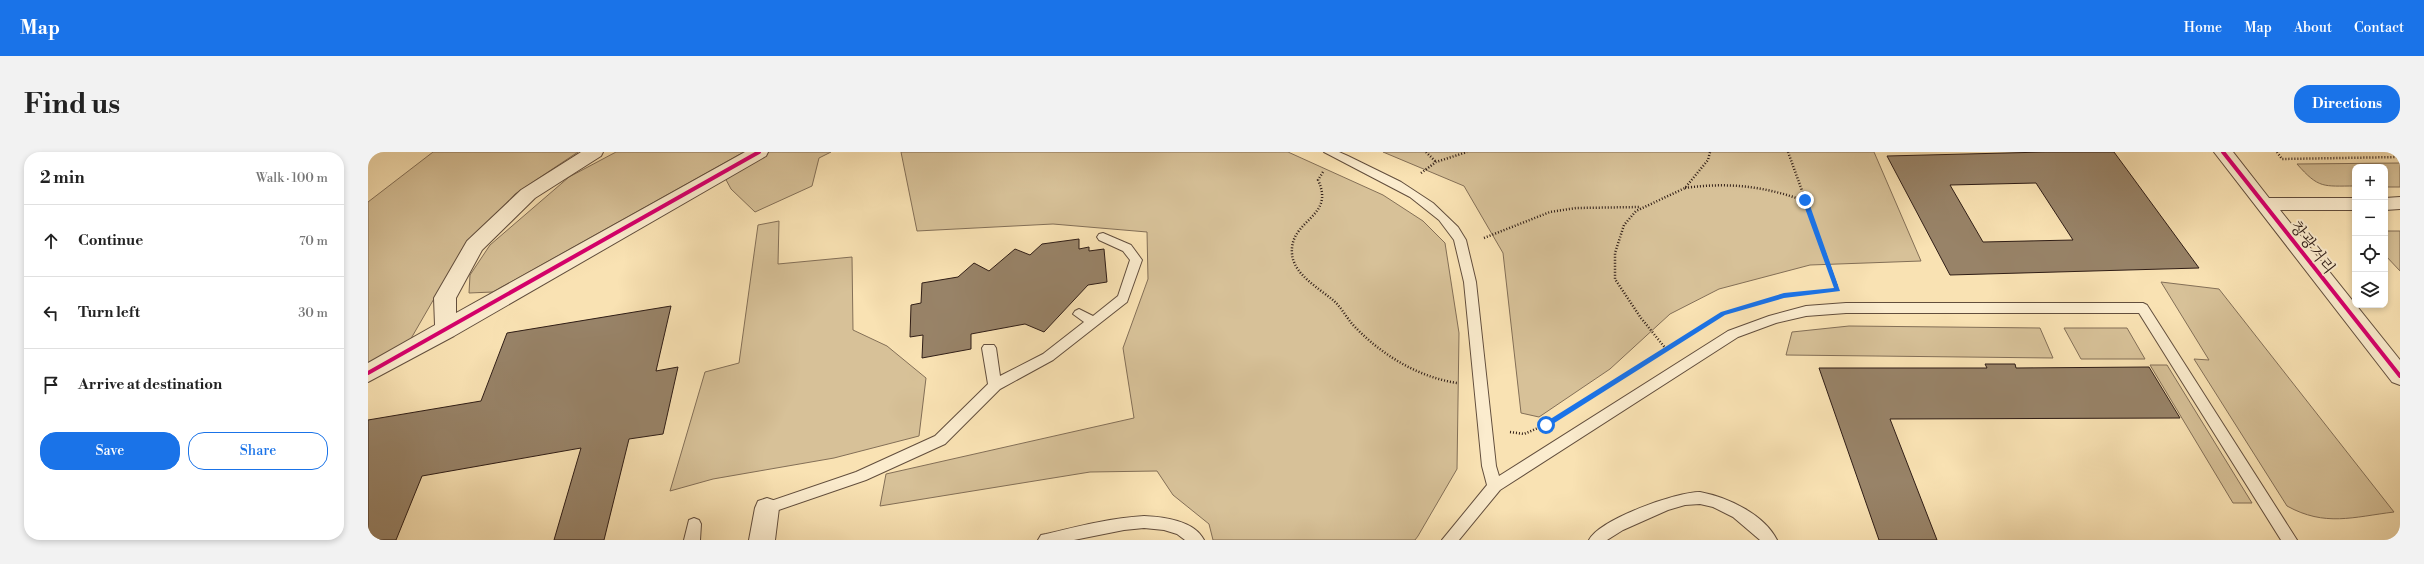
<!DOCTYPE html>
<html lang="en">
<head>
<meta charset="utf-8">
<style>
	:root { --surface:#fff; --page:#f2f2f2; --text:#222; --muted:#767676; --line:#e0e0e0; --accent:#1a73e8 }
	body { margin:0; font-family:"Libre Bodoni","Noto Serif KR",serif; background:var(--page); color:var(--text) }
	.controls { position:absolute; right:12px; top:12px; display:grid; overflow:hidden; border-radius:8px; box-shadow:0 2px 6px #0003 }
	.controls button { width:36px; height:36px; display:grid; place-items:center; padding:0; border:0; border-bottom:1px solid var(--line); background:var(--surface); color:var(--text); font:20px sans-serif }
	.stop { position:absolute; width:12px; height:12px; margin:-9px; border:3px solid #1a73e8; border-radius:50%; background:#fff }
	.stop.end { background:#1a73e8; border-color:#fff; box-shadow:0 1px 4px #0008 }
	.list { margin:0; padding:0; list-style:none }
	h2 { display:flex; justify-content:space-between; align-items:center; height:52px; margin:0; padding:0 16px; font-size:17px }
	h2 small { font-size:13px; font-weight:400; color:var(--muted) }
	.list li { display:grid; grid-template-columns:26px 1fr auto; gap:12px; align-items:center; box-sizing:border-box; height:72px; padding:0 16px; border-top:1px solid var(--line) }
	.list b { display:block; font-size:15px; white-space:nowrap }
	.list em { font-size:13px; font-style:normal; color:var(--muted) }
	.actions { display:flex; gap:8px; padding:12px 16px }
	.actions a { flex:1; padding:9px 0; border:1px solid var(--accent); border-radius:16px; text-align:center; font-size:14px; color:var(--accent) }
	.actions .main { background:var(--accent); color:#fff }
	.icon { flex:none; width:22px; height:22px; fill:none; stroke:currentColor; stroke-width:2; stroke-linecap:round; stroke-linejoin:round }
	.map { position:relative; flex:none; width:2032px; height:388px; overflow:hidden; border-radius:16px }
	header { display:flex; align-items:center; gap:24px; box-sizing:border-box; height:56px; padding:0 20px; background:var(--accent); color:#fff }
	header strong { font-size:19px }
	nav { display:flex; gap:22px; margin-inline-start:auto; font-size:14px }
	.intro { display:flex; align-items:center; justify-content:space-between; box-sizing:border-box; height:96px; padding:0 24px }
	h1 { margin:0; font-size:28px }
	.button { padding:10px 18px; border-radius:16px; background:var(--accent); color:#fff; font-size:14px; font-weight:700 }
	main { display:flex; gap:24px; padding:0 24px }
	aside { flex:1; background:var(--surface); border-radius:16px; box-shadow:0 2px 6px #0003 }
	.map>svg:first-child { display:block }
</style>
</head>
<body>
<header>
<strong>Map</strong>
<nav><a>Home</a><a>Map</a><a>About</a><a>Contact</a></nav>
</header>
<div class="intro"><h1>Find us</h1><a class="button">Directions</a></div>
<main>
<aside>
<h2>2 min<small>Walk · 100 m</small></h2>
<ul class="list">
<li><svg class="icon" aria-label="ahead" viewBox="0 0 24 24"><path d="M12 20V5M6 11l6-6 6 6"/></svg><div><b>Continue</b></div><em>70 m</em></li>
<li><svg class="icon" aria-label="left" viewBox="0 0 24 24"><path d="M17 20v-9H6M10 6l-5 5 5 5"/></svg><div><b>Turn left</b></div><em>30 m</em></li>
<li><svg class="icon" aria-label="arrive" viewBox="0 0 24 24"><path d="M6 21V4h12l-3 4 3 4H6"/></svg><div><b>Arrive at destination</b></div></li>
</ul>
<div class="actions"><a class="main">Save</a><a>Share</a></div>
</aside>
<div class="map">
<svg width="2032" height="388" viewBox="0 0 2032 388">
	<rect width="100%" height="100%" fill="#f9e2b3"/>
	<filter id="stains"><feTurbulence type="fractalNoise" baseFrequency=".005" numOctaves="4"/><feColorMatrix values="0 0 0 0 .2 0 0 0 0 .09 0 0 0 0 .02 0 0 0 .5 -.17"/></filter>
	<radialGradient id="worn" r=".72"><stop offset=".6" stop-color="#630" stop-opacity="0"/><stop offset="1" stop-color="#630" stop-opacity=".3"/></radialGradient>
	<g fill="#d7c198" stroke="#836f57">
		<polygon points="65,0 210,0 147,42 93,100 41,190 0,213 0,50"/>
		<polygon points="248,0 376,0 125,140 101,141 102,123 122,93 201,25"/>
		<polygon points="400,0 463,0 451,6 444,34 387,60 363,37 356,24"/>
		<polygon points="533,0 920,0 1015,43 1055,69 1077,91 1091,181 1089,317 1050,384 1047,388 845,388 841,372 805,343 789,319 722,320 512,354 518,322 766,266 755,196 780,127 779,80 685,72 549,79"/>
		<polygon points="1015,0 1506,0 1553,109 1442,113 1351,137 1302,162 1242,217 1171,265 1153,261 1135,101 1096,34"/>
		<path d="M2032,11V35H2017V15H1987V34C1955,34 1951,37 1929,12Z"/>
		<polygon points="411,69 410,112 484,105 485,178 519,194 558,226 551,284 466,306 345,327 302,339 337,220 371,211 390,73"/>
		<polygon points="2017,79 2032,79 2032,119 2017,103"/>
		<path d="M1793,130L1851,137L2026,360C1985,365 1957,375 1919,354L1826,207L1841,208Z"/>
		<polygon points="1481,174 1672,176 1685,206 1418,203 1424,180"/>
		<polygon points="1696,176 1759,176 1777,207 1713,207"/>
		<polygon points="1782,213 1799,213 1884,351 1865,351"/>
	</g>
	<g fill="#988368" stroke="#2f1d16" fill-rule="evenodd">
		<path d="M1677,0H1746L1831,116L1582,123L1519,4ZM1668,31L1705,88L1615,90L1582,33Z"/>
		<polygon points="711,87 711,97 721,95 721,99 736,97 739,130 720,133 676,180 657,172 603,182 603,197 554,206 555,183 542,185 543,153 553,151 554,131 590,125 606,111 621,119 647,97 662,103 674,92"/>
		<polygon points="303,154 288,219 310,215 295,282 261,287 236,388 186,388 213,296 54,324 28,388 0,388 0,268 113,249 139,181"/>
		<polygon points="1617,212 1647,212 1648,216 1781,215 1812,266 1522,267 1569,388 1511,388 1451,216 1619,216"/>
	</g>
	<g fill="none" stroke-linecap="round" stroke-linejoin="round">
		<defs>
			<g id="service">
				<polygon points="956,0 971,0 980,4 1033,30 1065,51 1090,75 1098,88 1108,130 1128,314 1131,324 1360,179 1401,164 1438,154 1478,151 1775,151 1779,153 1929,388 1913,388 1771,161 1478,161 1438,164 1408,171 1370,185 1132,338 1091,388 1074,388 1119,333 1114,314 1096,130 1086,88 1071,68 1042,45"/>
				<polygon points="735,81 763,93 774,108 759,150 685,208 632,237 577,292 498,328 399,362 394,360 392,356 394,352 488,320 567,284 620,232 614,196 616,193 626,193 628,196 632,224 675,202 716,170 705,162 707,159 711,157 725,164 750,144 762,108 755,99 731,88 729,85 731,82"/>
				<path d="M1332,340C1359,345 1396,362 1409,388H1392L1365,365L1345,355L1332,352L1317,353L1300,358L1255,378L1239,388H1221C1232,367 1308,340 1332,340Z"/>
				<path d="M776,364C795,365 826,368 836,388H817L809,382L796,378L776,376L756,378L706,388H670L673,383L678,382C711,374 743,366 776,364Z"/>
				<polygon points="326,366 331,368 333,372 332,388 316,388 321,368"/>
			</g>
			<g id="minor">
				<polygon points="213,0 235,0 233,4 167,46 114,98 88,146 88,161 377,0 400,0 398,4 86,184 0,230 0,211 67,173 66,146 99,89 153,38"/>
				<polygon points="1846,0 1865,0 1901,46 1987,46 1987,58 1912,58 2032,208 2032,233 2024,230"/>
				<polygon points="2032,45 2032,57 2017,58 2017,46"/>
				<polygon points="399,346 408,349 411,356 407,388 381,388 387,356 390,349"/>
			</g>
		</defs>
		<use href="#service" stroke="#624e3d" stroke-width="2"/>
		<use href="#minor" stroke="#624e3d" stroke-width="2"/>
		<g stroke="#2f1d16" stroke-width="2.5" stroke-dasharray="1 2" stroke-linecap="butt">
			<polyline points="1058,0 1068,10"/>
			<polyline points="1420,0 1469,135"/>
			<polyline points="1909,0 1914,7 2032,5"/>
			<path d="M955,20L950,28C968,66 921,67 924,102C926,123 951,136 966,149C974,156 979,167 987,175C1014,203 1050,225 1089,231"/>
			<polyline points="1053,21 1068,10 1099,0"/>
			<path d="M1317,36C1360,30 1396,34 1437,49"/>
			<polyline points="1116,86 1182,60 1208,56 1272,55"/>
			<polyline points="1298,197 1273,166 1247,127 1247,101 1256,73 1268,59 1317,36 1340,8 1342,0"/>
			<polyline points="1142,280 1156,282 1170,276"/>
		</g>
		<use href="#service" fill="#fbecce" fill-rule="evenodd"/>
		<use href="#minor" fill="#fbecce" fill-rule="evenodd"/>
		<defs>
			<g id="cycleway">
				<polyline points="1855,0 2032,224"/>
				<polyline points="0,221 391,0"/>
			</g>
		</defs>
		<use href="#cycleway" stroke="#fbecce" stroke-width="6"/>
		<use href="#cycleway" stroke="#d6006c" stroke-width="4"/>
	</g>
	<polygon fill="#1a73e8" points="1437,47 1440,48 1472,139 1416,146 1357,163 1180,275 1176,275 1176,271 1353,160 1416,141 1466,136 1434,48"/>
	<g text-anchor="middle" stroke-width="4" stroke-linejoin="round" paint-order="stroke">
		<g font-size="16" fill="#2f1d16" stroke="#fbecce">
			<text transform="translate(1945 95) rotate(52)" y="6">창광거리</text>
		</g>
	</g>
	<rect width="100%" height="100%" filter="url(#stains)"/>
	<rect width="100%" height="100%" fill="url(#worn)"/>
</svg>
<div class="controls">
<button>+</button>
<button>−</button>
<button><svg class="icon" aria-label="locate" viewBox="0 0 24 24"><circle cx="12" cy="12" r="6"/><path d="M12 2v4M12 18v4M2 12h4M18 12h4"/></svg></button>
<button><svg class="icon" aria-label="layers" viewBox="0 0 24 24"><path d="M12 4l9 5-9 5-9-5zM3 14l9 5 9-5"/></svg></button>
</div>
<div class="stop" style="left:1178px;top:273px"></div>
<div class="stop end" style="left:1437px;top:48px"></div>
</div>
</main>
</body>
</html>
